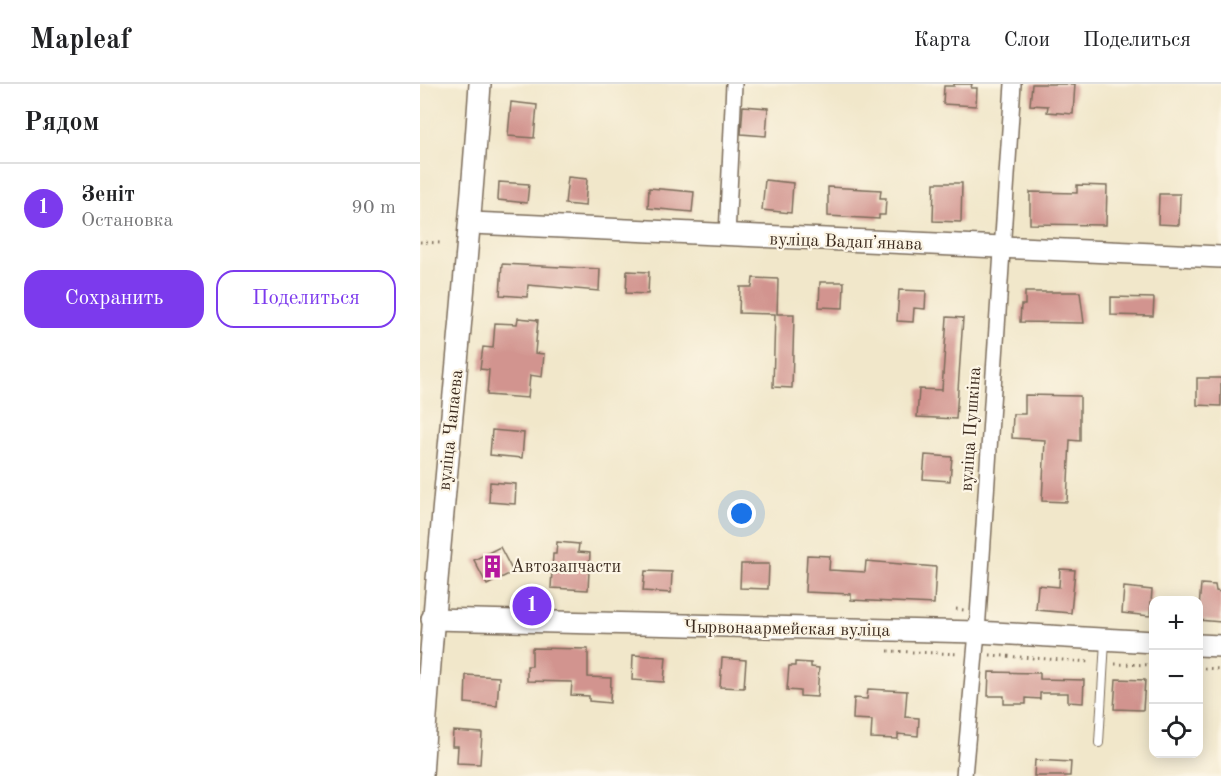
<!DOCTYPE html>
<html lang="ru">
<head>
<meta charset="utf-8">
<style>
	:root { --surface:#fff; --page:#f2f2f2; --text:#202124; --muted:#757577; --line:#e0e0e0; --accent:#7c3aed }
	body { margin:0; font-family:"Old Standard TT",serif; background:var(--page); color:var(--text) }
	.controls { position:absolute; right:18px; bottom:18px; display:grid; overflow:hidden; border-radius:12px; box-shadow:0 3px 15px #0003 }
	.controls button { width:54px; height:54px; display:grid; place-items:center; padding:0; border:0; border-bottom:2px solid var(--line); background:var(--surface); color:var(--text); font:30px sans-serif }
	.you { position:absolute; left:322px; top:430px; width:21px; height:21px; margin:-15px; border:4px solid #fff; border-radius:50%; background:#1a73e8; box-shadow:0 0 0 9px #1a73e833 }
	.badge { display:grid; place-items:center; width:39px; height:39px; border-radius:50%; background:var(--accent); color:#fff; font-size:20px; font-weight:700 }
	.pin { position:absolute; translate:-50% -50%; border:3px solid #fff; box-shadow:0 2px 6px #0006 }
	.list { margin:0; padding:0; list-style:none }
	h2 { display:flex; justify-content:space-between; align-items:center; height:78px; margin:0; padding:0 24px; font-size:26px }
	h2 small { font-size:20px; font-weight:400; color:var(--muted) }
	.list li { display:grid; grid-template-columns:39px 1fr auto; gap:18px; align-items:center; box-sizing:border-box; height:90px; padding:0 24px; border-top:2px solid var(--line) }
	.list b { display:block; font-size:22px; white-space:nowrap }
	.list p { margin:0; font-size:20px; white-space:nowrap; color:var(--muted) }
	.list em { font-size:20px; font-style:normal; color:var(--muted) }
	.actions { display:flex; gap:12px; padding:18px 24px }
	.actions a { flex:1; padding:14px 0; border:2px solid var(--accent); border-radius:18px; text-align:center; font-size:21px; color:var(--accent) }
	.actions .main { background:var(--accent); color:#fff }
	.icon { flex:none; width:33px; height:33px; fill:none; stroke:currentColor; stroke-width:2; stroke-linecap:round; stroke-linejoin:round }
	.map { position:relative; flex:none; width:801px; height:692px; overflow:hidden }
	header { display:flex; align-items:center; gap:36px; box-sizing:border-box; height:84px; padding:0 30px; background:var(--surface); border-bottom:2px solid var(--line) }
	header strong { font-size:28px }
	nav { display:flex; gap:33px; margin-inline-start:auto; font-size:21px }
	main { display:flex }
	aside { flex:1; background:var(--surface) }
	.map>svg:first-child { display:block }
</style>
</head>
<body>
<header>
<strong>Mapleaf</strong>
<nav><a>Карта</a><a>Слои</a><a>Поделиться</a></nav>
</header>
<main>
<aside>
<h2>Рядом<small></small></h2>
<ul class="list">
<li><span class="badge">1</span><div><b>Зеніт</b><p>Остановка</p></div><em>90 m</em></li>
</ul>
<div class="actions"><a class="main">Сохранить</a><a>Поделиться</a></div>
</aside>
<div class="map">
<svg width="801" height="692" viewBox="0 0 801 692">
	<rect width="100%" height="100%" fill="#fcf5e5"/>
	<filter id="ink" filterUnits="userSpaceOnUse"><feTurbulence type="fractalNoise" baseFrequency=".0167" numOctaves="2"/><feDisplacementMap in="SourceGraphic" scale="12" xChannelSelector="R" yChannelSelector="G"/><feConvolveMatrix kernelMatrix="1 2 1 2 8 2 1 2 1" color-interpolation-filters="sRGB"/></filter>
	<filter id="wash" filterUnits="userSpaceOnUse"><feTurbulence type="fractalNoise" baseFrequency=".008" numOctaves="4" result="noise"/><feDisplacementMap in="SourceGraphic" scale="24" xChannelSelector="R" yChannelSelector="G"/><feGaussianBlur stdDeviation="1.35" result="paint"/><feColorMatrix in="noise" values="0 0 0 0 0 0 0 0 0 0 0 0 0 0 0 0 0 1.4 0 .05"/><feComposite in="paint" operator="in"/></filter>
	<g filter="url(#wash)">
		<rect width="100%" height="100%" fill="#f1e7ca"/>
		<g id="blocks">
			<g fill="#d2948f">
				<polygon points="534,0 552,0 551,4 557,4 556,22 523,20 524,2 534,2"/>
				<polygon points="612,0 655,0 653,30 627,28 628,22 610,21"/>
				<polygon points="91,18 117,21 114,54 88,52"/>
				<polygon points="323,22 348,24 346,52 321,50"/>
				<polygon points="148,93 167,95 165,122 145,120"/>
				<polygon points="345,96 373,99 371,129 342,126"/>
				<polygon points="79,98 109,100 107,119 78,116"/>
				<polygon points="514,99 542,99 541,138 513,137"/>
				<polygon points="657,101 687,102 686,141 610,140 610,108 657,109"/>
				<polygon points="408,103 461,106 460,114 466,114 465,131 459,131 459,135 408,132"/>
				<polygon points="229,104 274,108 272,128 228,124"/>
				<polygon points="739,110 760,110 759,141 738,140"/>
				<polygon points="82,180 180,185 179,207 108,201 107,213 80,211"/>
				<polygon points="207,187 229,188 228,210 206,209"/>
				<polygon points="333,194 358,195 357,230 374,230 372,304 353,303 355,230 319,229 320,203 332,203"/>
				<polygon points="400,198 424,198 423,224 399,223"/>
				<polygon points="479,206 506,207 505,225 494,224 493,238 477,237"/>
				<polygon points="605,208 660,208 664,239 600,238 601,221 605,221"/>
				<polygon points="691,213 734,214 733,232 691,231"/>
				<polygon points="527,233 543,234 536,335 497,333 499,305 522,306"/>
				<polygon points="98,234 118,236 115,269 124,270 122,293 110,291 108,314 67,311 69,286 60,285 63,263 73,264 75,239 97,240"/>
				<polygon points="777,294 801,294 801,322 777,321"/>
				<polygon points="605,311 660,312 660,357 650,356 647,418 622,417 625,356 592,354 593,330 605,330"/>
				<polygon points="72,346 104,349 102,374 70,371"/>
				<polygon points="505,371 532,373 530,397 503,395"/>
				<polygon points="70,398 96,400 95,420 69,418"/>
				<polygon points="137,458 159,460 158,468 170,469 168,506 131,504 133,470 136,470"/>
				<polygon points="80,463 93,488 67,501 54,476"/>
				<polygon points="387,471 410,472 409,486 445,488 446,477 516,483 514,520 431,516 431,510 385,508"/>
				<polygon points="321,480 349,480 348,505 320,504"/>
				<polygon points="640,485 655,486 651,529 616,526 618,501 639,503"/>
				<polygon points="225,487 252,488 251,509 223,507"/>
				<polygon points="781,500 795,501 796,507 801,508 801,538 778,536"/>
				<polygon points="704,503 732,506 730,532 702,529"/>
				<polygon points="112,564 168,565 168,593 191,594 190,619 169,617 169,612 151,611 152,598 107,597 107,582 112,582"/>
				<polygon points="213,571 246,573 244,598 212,596"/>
				<polygon points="302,574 326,576 324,604 300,603"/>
				<polygon points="375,578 391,579 391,583 399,584 397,613 380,612 380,607 367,606 369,582 375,582"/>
				<polygon points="569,588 620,589 620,595 664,596 663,619 648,618 648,609 620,609 620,615 606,614 606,620 584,620 584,612 568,612"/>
				<polygon points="46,591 79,593 77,622 45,619"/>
				<polygon points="696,595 725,596 723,626 694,625"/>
				<polygon points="448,605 487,607 485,633 499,634 498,652 478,650 478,655 451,654 452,636 433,635 434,614 447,615"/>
				<polygon points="33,647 62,649 60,680 37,679 38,662 32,662"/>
				<polygon points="615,676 651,678 650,692 614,692"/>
			</g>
		</g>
	</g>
	<g filter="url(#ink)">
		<use href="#blocks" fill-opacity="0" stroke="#7b6c5a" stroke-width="1.5"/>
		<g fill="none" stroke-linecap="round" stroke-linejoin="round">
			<defs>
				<polyline id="lane" points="679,659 685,557"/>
				<g id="street">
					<polyline points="307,152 314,0"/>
					<polyline points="544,692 557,548 593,0"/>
				</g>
				<g id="secondary">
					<polyline points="51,139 801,173"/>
					<polyline points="12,535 557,548 734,558"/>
					<polyline points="778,561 801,562"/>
					<path d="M2,692C16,461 45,231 60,0"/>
				</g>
			</defs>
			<use href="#lane" stroke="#7b6c5a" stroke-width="10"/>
			<use href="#street" stroke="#7b6c5a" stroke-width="18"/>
			<use href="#secondary" stroke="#7b6c5a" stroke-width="24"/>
			<g stroke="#7b6c5a" stroke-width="3" stroke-dasharray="1.5 4.5" stroke-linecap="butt">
				<polyline points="0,158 21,159"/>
				<polyline points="536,525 544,526"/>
				<polyline points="468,567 539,570"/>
				<polyline points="570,571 671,578"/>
				<polyline points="695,580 734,581"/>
				<polyline points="778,584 801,585"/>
			</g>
			<use href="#lane" stroke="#fff" stroke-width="8"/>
			<use href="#street" stroke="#fff" stroke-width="15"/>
			<use href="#secondary" stroke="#fff" stroke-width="21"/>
		</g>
	</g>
	<defs>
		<symbol id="building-bare" viewBox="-9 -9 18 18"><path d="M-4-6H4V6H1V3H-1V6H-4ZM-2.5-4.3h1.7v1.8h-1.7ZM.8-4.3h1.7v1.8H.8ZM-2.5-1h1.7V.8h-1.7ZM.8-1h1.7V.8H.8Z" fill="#b5179e" stroke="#fcf5e5" stroke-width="2.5" paint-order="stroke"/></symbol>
	</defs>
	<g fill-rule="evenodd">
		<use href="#building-bare" x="56" y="466" width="33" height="33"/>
	</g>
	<g text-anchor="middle" stroke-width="4.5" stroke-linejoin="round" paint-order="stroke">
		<g font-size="18" fill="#3b2a1e" stroke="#fcf5e5">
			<text transform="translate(426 157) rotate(2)" y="6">вуліца Вадапʼянава</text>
			<text transform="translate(550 345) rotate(-86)" y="6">вуліца Пушкіна</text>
			<text transform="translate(30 346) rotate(-84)" y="6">вуліца Чапаева</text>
			<text transform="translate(367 544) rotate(1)" y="6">Чырвонаармейская вуліца</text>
		</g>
		<g font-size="18" fill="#3b2a1e" stroke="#fcf5e5" text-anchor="start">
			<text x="91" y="488">Автозапчасти</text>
		</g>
	</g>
</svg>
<div class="controls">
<button>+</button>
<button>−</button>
<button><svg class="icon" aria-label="locate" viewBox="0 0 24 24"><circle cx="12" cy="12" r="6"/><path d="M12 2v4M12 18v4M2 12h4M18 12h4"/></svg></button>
</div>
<div class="you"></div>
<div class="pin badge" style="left:112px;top:522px">1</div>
</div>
</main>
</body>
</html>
